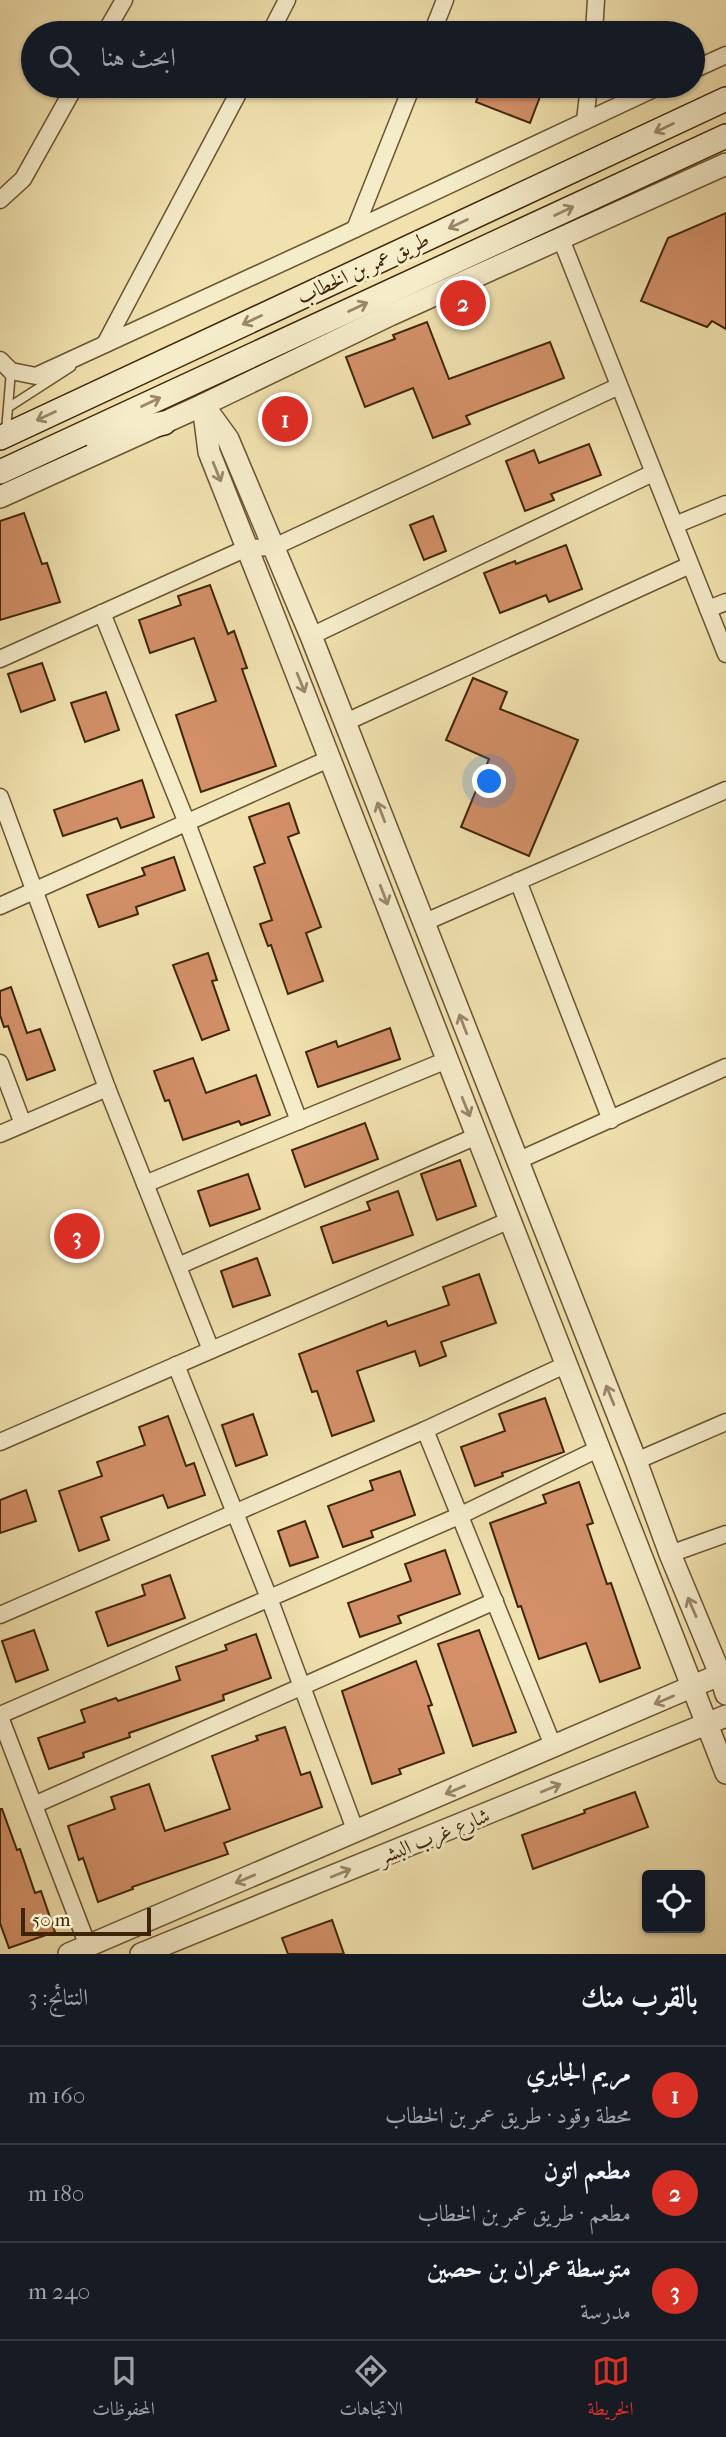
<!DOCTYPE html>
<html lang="ar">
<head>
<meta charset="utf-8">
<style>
	:root { --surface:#171b24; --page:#20242c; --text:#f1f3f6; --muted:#9ea1a6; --line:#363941; --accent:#d93025 }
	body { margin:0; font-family:"IM FELL French Canon",Amiri,serif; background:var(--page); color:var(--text); direction:rtl }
	.controls { position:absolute; right:21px; bottom:21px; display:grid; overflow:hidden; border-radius:7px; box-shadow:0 2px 5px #0004 }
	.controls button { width:63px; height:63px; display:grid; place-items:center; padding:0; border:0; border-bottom:2px solid var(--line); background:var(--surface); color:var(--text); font:35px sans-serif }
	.scale { position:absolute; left:21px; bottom:18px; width:130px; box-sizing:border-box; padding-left:7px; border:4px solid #3f2508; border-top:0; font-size:19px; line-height:24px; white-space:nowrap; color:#3f2508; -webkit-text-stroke:5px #f5ecca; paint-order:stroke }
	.you { position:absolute; left:490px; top:782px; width:24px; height:24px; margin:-18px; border:5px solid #fff; border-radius:50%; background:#1a73e8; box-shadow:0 0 0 10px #1a73e833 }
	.badge { display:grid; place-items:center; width:46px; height:46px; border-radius:50%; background:var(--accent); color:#fff; font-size:23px; font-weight:700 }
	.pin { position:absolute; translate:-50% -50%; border:4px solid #fff; box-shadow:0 2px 7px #0006 }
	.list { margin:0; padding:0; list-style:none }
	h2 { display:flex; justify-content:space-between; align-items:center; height:91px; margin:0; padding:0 28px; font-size:30px }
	h2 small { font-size:23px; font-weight:400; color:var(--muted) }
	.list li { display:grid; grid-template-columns:46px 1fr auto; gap:21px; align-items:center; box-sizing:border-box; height:98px; padding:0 28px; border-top:2px solid var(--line) }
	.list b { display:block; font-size:26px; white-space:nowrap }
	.list p { margin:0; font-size:23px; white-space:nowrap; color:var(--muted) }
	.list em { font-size:23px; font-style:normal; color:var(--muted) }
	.icon { flex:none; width:38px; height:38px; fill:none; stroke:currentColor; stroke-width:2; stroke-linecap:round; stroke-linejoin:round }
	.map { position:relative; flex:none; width:726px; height:1954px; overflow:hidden; direction:ltr }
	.search { position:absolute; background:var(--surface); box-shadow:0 2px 5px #0004; left:21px; right:21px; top:21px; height:77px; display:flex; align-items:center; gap:18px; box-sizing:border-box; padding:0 24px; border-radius:38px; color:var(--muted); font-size:26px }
	.sheet { height:385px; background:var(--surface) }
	nav { display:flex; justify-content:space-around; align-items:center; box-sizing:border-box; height:98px; border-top:2px solid var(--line); background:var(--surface); font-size:19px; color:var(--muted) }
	nav a { display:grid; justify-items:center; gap:4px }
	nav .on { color:var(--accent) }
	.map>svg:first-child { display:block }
</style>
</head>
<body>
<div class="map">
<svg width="726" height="1954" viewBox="0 0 726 1954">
	<rect width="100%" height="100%" fill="#f0e1ae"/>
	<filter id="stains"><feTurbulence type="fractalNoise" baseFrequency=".00286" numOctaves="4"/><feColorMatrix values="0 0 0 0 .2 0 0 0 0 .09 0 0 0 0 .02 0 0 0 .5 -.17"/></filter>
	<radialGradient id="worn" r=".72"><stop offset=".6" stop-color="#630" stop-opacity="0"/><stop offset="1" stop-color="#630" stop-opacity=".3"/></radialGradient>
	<g fill="#d39068" stroke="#3f2508" stroke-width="2">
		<polygon points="482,86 544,86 530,123 476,102"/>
		<polygon points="726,213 726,329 712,321 707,327 641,301 668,238"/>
		<polygon points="427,322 449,379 550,342 564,378 466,416 470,424 433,438 413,388 365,407 346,357 395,339 393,335"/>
		<polygon points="288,396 300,427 277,436 265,404"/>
		<polygon points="589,444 601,475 551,494 554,500 525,511 506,461 534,450 539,463"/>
		<polygon points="24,513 42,564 47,563 60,602 0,620 0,521"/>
		<polygon points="433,516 446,551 424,560 410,525"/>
		<polygon points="566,545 582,589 549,602 546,595 500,613 484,573 515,561 516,564"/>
		<polygon points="210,585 228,634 234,631 247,668 242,669 276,766 201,792 176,715 216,701 194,638 150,653 139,620 181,605 178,596"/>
		<polygon points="42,663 55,700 21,712 8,674"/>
		<polygon points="473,678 507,692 500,709 578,740 529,856 461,827 489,759 446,740"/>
		<polygon points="106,692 119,730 85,742 71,703"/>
		<polygon points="142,780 154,817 121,828 117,818 63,836 54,810"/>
		<polygon points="289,803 299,833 288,837 321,927 306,933 323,981 288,994 271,945 268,946 260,924 272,920 254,867 265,863 249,817"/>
		<polygon points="174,857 185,890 136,907 138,914 99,927 87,895 145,875 142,868"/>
		<polygon points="208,953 217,980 212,981 229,1030 202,1040 173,965"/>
		<polygon points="11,987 27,1033 40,1029 55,1070 27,1080 8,1026 4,1027 0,1015 0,991"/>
		<polygon points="390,1028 400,1059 318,1087 306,1052 336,1041 338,1047"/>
		<polygon points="193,1058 206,1093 256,1075 270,1115 241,1125 239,1121 183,1140 169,1100 165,1101 154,1071"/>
		<polygon points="365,1123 378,1159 305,1187 292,1150"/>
		<polygon points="460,1160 476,1206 437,1220 421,1174"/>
		<polygon points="248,1174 260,1209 210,1226 198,1191"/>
		<polygon points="398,1191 413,1235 333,1263 321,1227 370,1210 367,1202"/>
		<polygon points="257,1258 270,1295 233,1307 221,1271"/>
		<polygon points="479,1274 496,1323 441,1342 446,1356 420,1366 415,1351 357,1371 374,1421 332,1436 317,1391 312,1392 299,1354 386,1321 388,1326 449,1305 443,1287"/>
		<polygon points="545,1398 564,1452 502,1473 503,1476 475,1486 461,1447 505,1431 499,1414"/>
		<polygon points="253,1414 267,1455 236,1466 222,1425"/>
		<polygon points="168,1416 186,1466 194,1463 205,1495 168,1508 163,1495 101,1517 109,1540 79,1551 59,1491 102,1476 97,1462 145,1445 139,1427"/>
		<polygon points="400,1471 415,1515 371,1531 373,1537 343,1547 328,1506 373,1490 370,1481"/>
		<polygon points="579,1482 593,1523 587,1525 607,1584 611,1583 640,1668 600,1682 586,1643 539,1659 521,1606 518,1607 490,1523 546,1503 543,1495"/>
		<polygon points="26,1490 36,1521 0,1533 0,1500"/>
		<polygon points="305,1521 318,1557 290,1566 278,1531"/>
		<polygon points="445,1550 460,1594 398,1616 401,1623 360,1637 348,1603 411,1581 405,1564"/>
		<polygon points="170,1575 185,1618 108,1646 96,1612 145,1595 142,1585"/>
		<polygon points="34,1630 48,1670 16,1682 2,1641"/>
		<polygon points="479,1630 516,1732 473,1746 438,1644"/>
		<polygon points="256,1634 271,1678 223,1695 224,1700 129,1733 130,1737 83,1753 84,1757 49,1769 38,1738 85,1722 81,1710 116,1698 118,1701 180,1680 176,1667 227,1650 225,1645"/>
		<polygon points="416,1661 432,1705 428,1706 444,1753 399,1769 401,1774 372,1784 342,1691"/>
		<polygon points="285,1727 301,1775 310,1772 322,1807 224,1843 228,1854 132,1887 133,1889 98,1902 83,1858 79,1860 68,1826 115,1809 111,1797 149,1784 165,1831 230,1809 212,1756 258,1740 256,1736"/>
		<polygon points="635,1792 648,1827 533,1869 522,1835 585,1813 584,1810"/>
		<polygon points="0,1809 2,1809 17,1850 20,1849 35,1893 41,1891 55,1932 9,1948 0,1923"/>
		<polygon points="332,1920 344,1954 288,1954 282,1938"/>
	</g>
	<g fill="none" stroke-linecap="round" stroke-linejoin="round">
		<defs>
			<g id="service">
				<polyline points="9,407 71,367"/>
				<polyline points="6,431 11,371"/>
			</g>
			<g id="minor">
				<polyline points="105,33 124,0"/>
				<polyline points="270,33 287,0"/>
				<polyline points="432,33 445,0"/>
				<polyline points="594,33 596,0"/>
				<polyline points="693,70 726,55"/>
				<polyline points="585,121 589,86"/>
				<polyline points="0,200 23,179 75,86"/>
				<polyline points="355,229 412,86"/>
				<polyline points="561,239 726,654"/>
				<polyline points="105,344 242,86"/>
				<polyline points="0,360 11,371 36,376 323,244 660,86"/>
				<polyline points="675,525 726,504"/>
				<polyline points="708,609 726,602"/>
				<polyline points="102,613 187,823 299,1121"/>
				<polyline points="311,636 653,473"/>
				<polyline points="0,659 247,548 274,547 619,386"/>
				<polyline points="346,722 690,565"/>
				<polyline points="0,797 107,1088 211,1350"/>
				<polyline points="518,881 611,1120"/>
				<polyline points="0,906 331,758"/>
				<polyline points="423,923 726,790"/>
				<polyline points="0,1063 23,1124"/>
				<polyline points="0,1134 107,1088"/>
				<polyline points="517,1161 726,1067"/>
				<polyline points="145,1184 447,1060"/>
				<polyline points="178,1266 477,1136"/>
				<polyline points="176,1365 269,1598 356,1832"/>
				<polyline points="425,1430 554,1748"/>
				<polyline points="0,1442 510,1220"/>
				<polyline points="636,1461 726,1422"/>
				<polyline points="670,1554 726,1534"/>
				<polyline points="0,1615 425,1430 565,1365"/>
				<polyline points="0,1715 461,1515 598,1449"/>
				<polyline points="0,1717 88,1946"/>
				<polyline points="34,1805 495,1601"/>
			</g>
			<g id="tertiary">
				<path d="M203,405L209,452C384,891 551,1333 726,1773"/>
				<polyline points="204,406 228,439 311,636 636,1461 670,1554 720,1674 726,1694"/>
				<polyline points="0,497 203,405 390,315 726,164"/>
				<polyline points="69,1954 726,1672"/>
				<polyline points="141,1954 726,1716"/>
			</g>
			<g id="secondary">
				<polyline points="0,438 726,99"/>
				<polyline points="96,438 164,423"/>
				<polyline points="0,472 726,136"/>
			</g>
		</defs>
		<use href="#service" stroke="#6b5432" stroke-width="11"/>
		<use href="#minor" stroke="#6b5432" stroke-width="19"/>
		<use href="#tertiary" stroke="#6b5432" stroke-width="24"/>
		<use href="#secondary" stroke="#3f2508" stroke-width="26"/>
		<use href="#service" stroke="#f5ecca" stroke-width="8"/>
		<use href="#minor" stroke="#f5ecca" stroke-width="16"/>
		<use href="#tertiary" stroke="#f5ecca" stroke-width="21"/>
		<use href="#secondary" stroke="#f5ecca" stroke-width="23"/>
	</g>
	<defs><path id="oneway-shaft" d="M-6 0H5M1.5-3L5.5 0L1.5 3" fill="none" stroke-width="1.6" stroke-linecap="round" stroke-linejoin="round" transform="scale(1.75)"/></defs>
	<g stroke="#9a8869">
		<use href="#oneway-shaft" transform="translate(664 128) rotate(155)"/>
		<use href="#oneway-shaft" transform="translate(564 211) rotate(-25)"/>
		<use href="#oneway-shaft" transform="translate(458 224) rotate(155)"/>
		<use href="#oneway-shaft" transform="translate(358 307) rotate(-25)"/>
		<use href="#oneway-shaft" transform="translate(252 320) rotate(155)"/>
		<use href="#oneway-shaft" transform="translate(151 402) rotate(-25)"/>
		<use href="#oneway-shaft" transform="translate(46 416) rotate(155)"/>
		<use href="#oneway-shaft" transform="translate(217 472) rotate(68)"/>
		<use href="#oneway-shaft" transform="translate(301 683) rotate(68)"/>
		<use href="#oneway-shaft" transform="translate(381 812) rotate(-111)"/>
		<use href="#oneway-shaft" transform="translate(384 895) rotate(69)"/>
		<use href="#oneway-shaft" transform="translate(463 1024) rotate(-111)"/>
		<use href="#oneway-shaft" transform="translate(466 1107) rotate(68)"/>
		<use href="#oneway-shaft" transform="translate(610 1395) rotate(-112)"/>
		<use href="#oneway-shaft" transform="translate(692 1607) rotate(-113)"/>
		<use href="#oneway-shaft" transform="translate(664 1700) rotate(157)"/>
		<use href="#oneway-shaft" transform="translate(551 1788) rotate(-22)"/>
		<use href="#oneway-shaft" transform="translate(455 1790) rotate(157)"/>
		<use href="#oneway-shaft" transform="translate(341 1873) rotate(-22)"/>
		<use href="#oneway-shaft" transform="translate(245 1879) rotate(157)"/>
	</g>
	<g text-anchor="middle" stroke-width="6" stroke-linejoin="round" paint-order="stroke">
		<g font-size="21" fill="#3f2508" stroke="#f5ecca">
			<text transform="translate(363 268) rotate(-25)" y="7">طريق عمر بن الخطاب</text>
			<text transform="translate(434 1836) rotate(-22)" y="7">شارع غرب البشر</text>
		</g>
	</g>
	<rect width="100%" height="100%" filter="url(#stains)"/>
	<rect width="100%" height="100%" fill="url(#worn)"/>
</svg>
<div class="controls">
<button><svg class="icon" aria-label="locate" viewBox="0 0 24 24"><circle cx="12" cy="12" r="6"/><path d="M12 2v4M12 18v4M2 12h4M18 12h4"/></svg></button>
</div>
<div class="scale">50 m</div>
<div class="you"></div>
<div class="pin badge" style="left:285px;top:419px">1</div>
<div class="pin badge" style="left:463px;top:303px">2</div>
<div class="pin badge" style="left:77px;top:1236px">3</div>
<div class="search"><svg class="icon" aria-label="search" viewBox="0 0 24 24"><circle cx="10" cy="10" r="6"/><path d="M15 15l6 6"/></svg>ابحث هنا</div>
</div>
<section class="sheet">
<h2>بالقرب منك<small>النتائج: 3</small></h2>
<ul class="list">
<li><span class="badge">1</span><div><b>مريم الجابري</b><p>محطة وقود · طريق عمر بن الخطاب</p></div><em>160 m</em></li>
<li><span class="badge">2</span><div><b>مطعم اتون</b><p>مطعم · طريق عمر بن الخطاب</p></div><em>180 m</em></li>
<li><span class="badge">3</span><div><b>متوسطة عمران بن حصين</b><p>مدرسة</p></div><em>240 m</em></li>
</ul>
</section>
<nav>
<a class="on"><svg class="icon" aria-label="map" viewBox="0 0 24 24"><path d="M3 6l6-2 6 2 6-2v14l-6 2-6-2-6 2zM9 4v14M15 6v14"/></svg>الخريطة</a>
<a><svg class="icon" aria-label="directions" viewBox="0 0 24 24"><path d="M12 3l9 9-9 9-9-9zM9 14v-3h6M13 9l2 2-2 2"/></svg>الاتجاهات</a>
<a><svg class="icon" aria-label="saved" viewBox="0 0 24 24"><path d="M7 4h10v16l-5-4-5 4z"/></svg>المحفوظات</a>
</nav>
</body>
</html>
